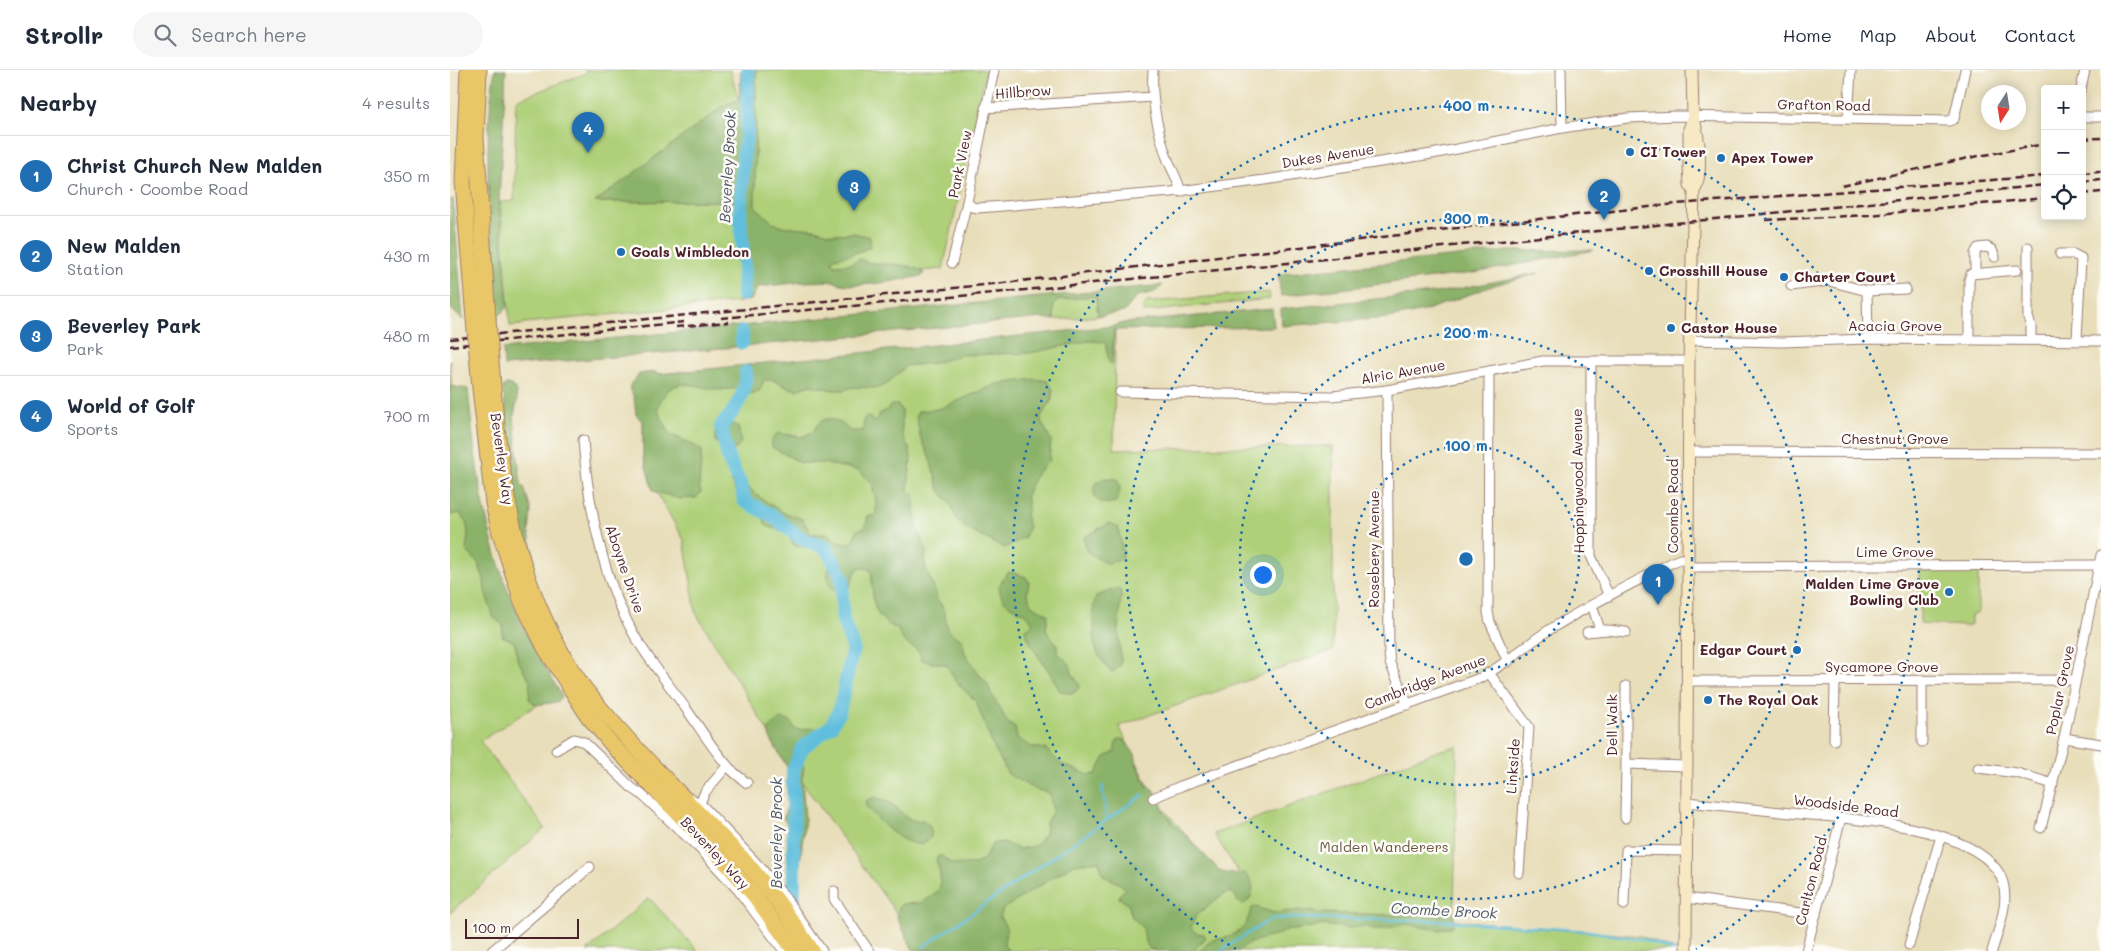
<!DOCTYPE html>
<html lang="en">
<head>
<meta charset="utf-8">
<style>
	:root { --surface:#fff; --page:#f6f6f7; --text:#1f2937; --muted:#747a83; --line:#e0e1e3; --accent:#1f6fb2 }
	body { margin:0; font-family:Mali,sans-serif; background:var(--page); color:var(--text) }
	.controls { position:absolute; right:15px; top:15px; display:grid; overflow:hidden; border-radius:5px; box-shadow:0 2px 12px #0003 }
	.controls button { width:45px; height:45px; display:grid; place-items:center; padding:0; border:0; border-bottom:1px solid var(--line); background:var(--surface); color:var(--text); font:25px sans-serif }
	.compass { position:absolute; left:1531px; top:15px; width:45px; height:45px; border-radius:50%; background:var(--surface); box-shadow:0 2px 12px #0003; rotate:192deg }
	.scale { position:absolute; left:15px; bottom:12px; width:114px; box-sizing:border-box; padding-left:5px; border:2px solid #4a1f2b; border-top:0; font-size:14px; line-height:18px; white-space:nowrap; color:#4a1f2b; -webkit-text-stroke:4px #fdfcf7; paint-order:stroke }
	.you { position:absolute; left:812px; top:504px; width:18px; height:18px; margin:-12px; border:4px solid #fff; border-radius:50%; background:#1a73e8; box-shadow:0 0 0 8px #1a73e833 }
	.badge { display:grid; place-items:center; width:32px; height:32px; border-radius:50%; background:var(--accent); color:#fff; font-size:16px; font-weight:700 }
	.pin { position:absolute; translate:-50% -41px; filter:drop-shadow(0 1px 2px #0008) }
	.pin::after { content:''; position:absolute; top:26px; width:18px; height:15px; background:inherit; clip-path:polygon(0 0,100% 0,50% 100%) }
	.list { margin:0; padding:0; list-style:none }
	h2 { display:flex; justify-content:space-between; align-items:center; height:65px; margin:0; padding:0 20px; font-size:21px }
	h2 small { font-size:16px; font-weight:400; color:var(--muted) }
	.list li { display:grid; grid-template-columns:32px 1fr auto; gap:15px; align-items:center; box-sizing:border-box; height:80px; padding:0 20px; border-top:1px solid var(--line) }
	.list b { display:block; font-size:19px; white-space:nowrap }
	.list p { margin:0; font-size:16px; white-space:nowrap; color:var(--muted) }
	.list em { font-size:16px; font-style:normal; color:var(--muted) }
	.icon { flex:none; width:28px; height:28px; fill:none; stroke:currentColor; stroke-width:2; stroke-linecap:round; stroke-linejoin:round }
	.map { position:relative; flex:none; width:1651px; height:881px; overflow:hidden }
	header { display:flex; align-items:center; gap:30px; box-sizing:border-box; height:70px; padding:0 25px; background:var(--surface); border-bottom:1px solid var(--line) }
	header strong { font-size:24px }
	nav { display:flex; gap:28px; margin-inline-start:auto; font-size:18px }
	.search { width:350px; height:45px; background:var(--page); display:flex; align-items:center; gap:12px; box-sizing:border-box; padding:0 18px; border-radius:28px; color:var(--muted); font-size:19px }
	main { display:flex }
	aside { flex:1; background:var(--surface) }
	.map>svg:first-child { display:block }
</style>
</head>
<body>
<header>
<strong>Strollr</strong>
<div class="search"><svg class="icon" aria-label="search" viewBox="0 0 24 24"><circle cx="10" cy="10" r="6"/><path d="M15 15l6 6"/></svg>Search here</div>
<nav><a>Home</a><a>Map</a><a>About</a><a>Contact</a></nav>
</header>
<main>
<aside>
<h2>Nearby<small>4 results</small></h2>
<ul class="list">
<li><span class="badge">1</span><div><b>Christ Church New Malden</b><p>Church · Coombe Road</p></div><em>350 m</em></li>
<li><span class="badge">2</span><div><b>New Malden</b><p>Station</p></div><em>430 m</em></li>
<li><span class="badge">3</span><div><b>Beverley Park</b><p>Park</p></div><em>480 m</em></li>
<li><span class="badge">4</span><div><b>World of Golf</b><p>Sports</p></div><em>700 m</em></li>
</ul>
</aside>
<div class="map">
<svg width="1651" height="881" viewBox="0 0 1651 881">
	<rect width="100%" height="100%" fill="#fdfcf7"/>
	<filter id="ink" filterUnits="userSpaceOnUse"><feTurbulence type="fractalNoise" baseFrequency=".02" numOctaves="2"/><feDisplacementMap in="SourceGraphic" scale="10" xChannelSelector="R" yChannelSelector="G"/><feConvolveMatrix kernelMatrix="1 2 1 2 8 2 1 2 1" color-interpolation-filters="sRGB"/></filter>
	<filter id="wash" filterUnits="userSpaceOnUse"><feTurbulence type="fractalNoise" baseFrequency=".0096" numOctaves="4" result="noise"/><feDisplacementMap in="SourceGraphic" scale="20" xChannelSelector="R" yChannelSelector="G"/><feGaussianBlur stdDeviation="1.12" result="paint"/><feColorMatrix in="noise" values="0 0 0 0 0 0 0 0 0 0 0 0 0 0 0 0 0 1.4 0 .05"/><feComposite in="paint" operator="in"/></filter>
	<g filter="url(#wash)">
		<rect width="100%" height="100%" fill="#e8deba"/>
		<g fill="#afd079" stroke="#7c7852">
			<polygon points="135,0 280,0 289,30 146,132 287,131 289,232 75,253 71,255 60,256 50,132 64,131 66,30 136,3"/>
			<polygon points="304,0 536,0 493,199 302,215"/>
			<polygon points="819,222 820,229 693,242 692,237 697,232"/>
			<path d="M643,226L646,228L648,246L604,250C604,242 601,234 609,230Z"/>
			<polygon points="665,260 664,379 883,376 883,580 669,656 705,729 781,816 792,808 764,764 988,681 1007,676 1004,850 1190,866 1227,881 470,881 444,840 331,683 246,543 234,470 200,411 199,305"/>
			<polygon points="0,290 7,400 96,629 30,671 95,758 0,843"/>
			<polygon points="1470,501 1528,501 1528,543 1521,545 1521,554 1517,556 1470,554"/>
			<polygon points="199,828 248,881 137,881"/>
		</g>
		<g fill="#8bb269" stroke="#6a684a">
			<path d="M45,0H56L49,129L58,236L48,247C41,167 31,80 45,0Z"/>
			<path d="M291,0H306L305,136L322,152L330,156L365,159L382,164L404,163L420,167V177C410,182 395,186 384,188L382,192L384,195L400,194L410,189C421,198 456,189 474,203L472,206C455,209 396,221 384,211L352,212L308,217L301,230L289,232L287,131L145,132L276,34L289,30Z"/>
			<polygon points="0,129 3,129 13,250 0,238"/>
			<polygon points="1144,180 1024,203 831,226 828,204 1058,181"/>
			<polygon points="1089,203 1045,215 974,241 938,248 832,256 831,239 992,222"/>
			<path d="M713,215L705,222L687,226L674,242L648,246L646,228L643,226L609,230C601,234 604,242 604,250L593,248L275,278L54,296L53,279Z"/>
			<path d="M822,239L824,257L664,260L662,295L659,292L655,272L638,271L580,283L512,285L484,293L456,296L437,314L428,318L402,317L395,320H383L360,315L347,320L337,317L323,310H314L310,320L303,324C298,323 293,320 288,319C282,318 275,320 269,320C250,318 224,304 212,329C210,332 208,335 208,339C209,349 218,355 219,364L240,373L252,380L249,416L251,422L246,428L230,429L203,421L193,386V352L186,345L184,327L180,320V315L189,304L204,302L211,304L664,256L674,253Z"/>
			<polygon points="586,309 597,311 603,319 602,330 591,346 591,351 601,370 599,391 586,404 576,425 578,435 576,447 579,456 575,467 555,478 518,460 507,450 501,435 489,419 479,386 470,366 466,346 468,341 489,339 547,314"/>
			<polygon points="57,314 61,315 66,320 67,331 64,346 68,391 71,414 74,417 81,440 79,463 84,488 82,490 79,487 67,441 53,317"/>
			<path d="M0,316L18,319C26,405 36,477 73,556C84,581 99,603 112,626L108,632L86,635L79,629L80,611L67,589L66,577L63,571L52,566L53,555L44,548L35,521L34,509L28,493L16,480L18,466L17,455L10,443L0,445Z"/>
			<path d="M441,335H448L452,341V364L460,380L461,388L458,419L465,426L464,436L467,457L476,480L475,497L486,523V529C502,542 487,560 512,569L515,583L527,602L538,614L540,621L558,653L565,658L567,668L582,677L596,679L611,694L639,705L646,704L655,687L665,682C665,676 665,672 670,669L674,670L685,684L687,695L696,714L704,720L710,729L714,742L722,752L771,802L782,804L795,803C805,812 806,825 794,834L788,832L785,825L780,822L775,823L746,845L741,858L746,863L754,864L755,869L743,881H707L699,878L695,870L693,858L682,847L678,834L669,828L670,824L676,819L670,814L653,805L649,791L624,794L553,839L550,847C561,864 555,859 554,875L559,881L463,880L447,847L449,837L452,834L471,833L485,824L490,818V803L486,789L488,786H492C508,801 507,791 525,794L534,789L542,774C554,770 558,775 568,779L585,776L595,764L596,753L603,741L599,723L584,719L558,704L542,674L526,632L505,610L497,595C487,591 484,596 471,589C470,576 461,579 454,571C451,568 449,563 448,559C419,548 424,526 421,500L410,497C401,505 403,515 396,522C364,521 387,496 375,484C368,475 355,478 345,476L336,463L317,456L309,440C304,438 296,438 293,435C291,433 284,416 281,412L283,403L286,400L289,402L294,412L306,425L332,442L352,449L361,464H379L387,472L399,474L403,471L407,460L415,458L418,446H423L426,443V429L423,421V414L408,400L372,393H351L322,377V370L328,363L352,367L364,361C371,342 390,348 399,361H413L414,349L416,346L421,348L424,353L429,344L437,340Z"/>
			<polygon points="270,353 278,353 288,356 291,372 286,379 276,380 265,371 265,363"/>
			<path d="M655,408L667,409L670,419L667,431C654,438 639,429 645,414Z"/>
			<path d="M660,453L668,457L673,481L672,488C653,499 653,490 636,481L634,467Z"/>
			<path d="M561,502L576,507L579,512L577,522L581,535L598,544L596,560L607,575V583L619,593L622,603L630,616L624,623H617L609,620C600,598 582,583 575,560L583,554C576,535 551,543 549,516L557,503Z"/>
			<polygon points="668,518 670,520 671,526 668,559 671,590 670,596 663,602 660,602 648,584 644,574 644,553 642,545 646,526"/>
			<path d="M331,649L340,651L345,659C356,662 363,653 372,662L369,669L358,678L351,690L354,698L352,709L355,749L346,829L342,824L341,760L333,748L339,732L340,722L336,710L340,702L320,668L318,661L321,657Z"/>
			<path d="M424,727C432,729 444,734 449,740C457,748 462,753 473,750C480,755 482,759 481,767L472,775C447,773 431,752 415,735L416,731Z"/>
			<path d="M806,837L824,843L849,840L870,843L952,845H991L1002,843L1004,844L1003,856L989,860L956,854L934,859H923L915,856L899,858L872,855L844,860L838,859C823,870 801,867 789,881H749L762,870L779,867L790,860L796,854L802,838Z"/>
		</g>
		<g fill="none" stroke-linecap="round" stroke-linejoin="round">
			<g stroke="#5ebedc" stroke-width="2.5">
				<polyline points="652,716 657,749"/>
				<polyline points="473,877 693,725"/>
				<polyline points="770,881 821,849 842,848 999,851 1138,861 1195,870 1224,881"/>
			</g>
			<g stroke="#5ebedc" stroke-width="14">
				<polyline points="293,225 294,192 290,144 294,78 297,63 298,0"/>
				<polyline points="292,262 292,273"/>
				<path d="M296,302C297,322 284,342 271,356L278,388L292,418L294,431L321,445L349,467L376,478L390,503L393,509L392,531L393,550L403,578L389,642L381,656L352,678L343,701L344,828"/>
			</g>
		</g>
	</g>
	<g filter="url(#ink)">
		<g fill="none" stroke-linecap="round" stroke-linejoin="round">
			<defs>
				<g id="street">
					<path d="M703,0C701,28 707,58 716,85C720,97 728,109 731,122"/>
					<polyline points="1111,0 1112,58"/>
					<polyline points="1631,19 1635,0"/>
					<polyline points="535,38 703,27"/>
					<polyline points="1632,47 1651,47"/>
					<polyline points="1398,49 1401,0"/>
					<polyline points="517,132 522,137 528,138 721,122 815,110 982,84 1112,58 1178,48 1227,46 1499,51 1504,49 1515,0"/>
					<polyline points="1578,177 1578,247 1581,256 1581,270"/>
					<polyline points="1610,184 1623,184 1631,188 1627,270"/>
					<polyline points="502,193 517,132 544,0"/>
					<polyline points="1525,203 1525,183 1528,178 1537,177 1542,180 1545,187"/>
					<polyline points="1341,216 1379,211 1417,221 1456,219"/>
					<polyline points="1417,221 1418,269"/>
					<polyline points="1239,270 1332,272 1418,269 1651,271"/>
					<polyline points="1519,270 1519,210 1521,204 1567,200"/>
					<polyline points="1141,292 1141,486 1159,526"/>
					<polyline points="1039,301 1038,542 1040,552 1058,592"/>
					<polyline points="937,320 939,583 940,593 958,635"/>
					<polyline points="670,322 882,326 937,320 1093,291 1239,291"/>
					<path d="M133,370C138,435 153,512 186,568C201,593 220,616 237,640C250,658 262,678 277,695C282,702 290,707 297,713"/>
					<polyline points="1238,382 1651,383"/>
					<polyline points="1239,497 1651,495"/>
					<polyline points="1142,535 1150,560"/>
					<polyline points="1137,562 1157,560 1176,562"/>
					<polyline points="1039,603 1079,657 1069,803"/>
					<polyline points="1472,610 1472,672"/>
					<polyline points="1238,611 1625,610"/>
					<polyline points="1176,616 1176,694"/>
					<polyline points="1614,668 1651,674"/>
					<polyline points="1384,670 1385,611"/>
					<polyline points="106,680 124,669 134,672 182,718 191,724 251,780 288,820 334,881"/>
					<polyline points="1528,698 1567,703 1603,714"/>
					<polyline points="235,726 250,733 311,798 334,826 372,881"/>
					<path d="M703,728L731,716L1030,608C1055,595 1073,577 1096,562C1136,536 1180,515 1223,492L1230,489H1239"/>
					<path d="M1237,732C1275,736 1313,740 1350,744C1402,749 1514,755 1547,800C1564,824 1549,857 1542,881"/>
					<polyline points="250,733 255,722 277,696"/>
					<polyline points="1175,748 1176,694 1237,696"/>
					<polyline points="1591,758 1614,668 1651,485"/>
					<polyline points="384,821 384,829 419,881"/>
					<polyline points="1236,828 1366,845"/>
					<polyline points="1174,835 1176,780 1237,781"/>
					<polyline points="1459,875 1491,766"/>
					<polyline points="42,881 140,797"/>
					<polyline points="1356,881 1391,748"/>
				</g>
				<g id="secondary">
					<polyline points="1242,0 1243,48 1239,59 1239,95 1240,115 1244,121"/>
					<path d="M1236,881L1239,291L1244,121C1253,106 1250,64 1243,48"/>
				</g>
				<g id="highway">
					<polyline points="18,0 13,111 24,249"/>
					<polyline points="29,0 26,67 38,248"/>
					<path d="M43,317C52,425 69,524 132,615C145,633 161,650 176,667C213,708 253,747 291,787C318,816 340,848 362,881"/>
					<polyline points="30,318 43,433 50,463 72,532 95,578 138,646 164,677 279,796 304,825 345,881"/>
				</g>
			</defs>
			<use href="#street" stroke="#997e72" stroke-width="11"/>
			<use href="#secondary" stroke="#997e72" stroke-width="13"/>
			<use href="#highway" stroke="#997e72" stroke-width="17"/>
			<use href="#street" stroke="#fff" stroke-width="9"/>
			<use href="#secondary" stroke="#f6e9c3" stroke-width="11"/>
			<use href="#highway" stroke="#e9c769" stroke-width="15"/>
			<g stroke="#4a1f2b" stroke-width="2.5" stroke-dasharray="8 4" stroke-linecap="butt">
				<polyline points="1632,69 1651,68"/>
				<polyline points="1632,103 1651,102"/>
				<polyline points="1632,112 1651,110"/>
				<polyline points="1392,116 1518,88 1595,74"/>
				<polyline points="1632,124 1651,122"/>
				<polyline points="1316,150 1418,145 1595,128"/>
				<polyline points="271,248 565,221 1595,115"/>
				<polyline points="226,257 279,252"/>
				<polyline points="0,269 563,212 1007,158 1226,134 1595,106"/>
				<polyline points="0,276 234,252"/>
			</g>
			<defs>
				<g id="highway-bridge">
					<polyline points="38,248 43,317"/>
					<polyline points="24,249 30,318"/>
				</g>
			</defs>
			<use href="#highway-bridge" stroke="#997e72" stroke-width="17" stroke-linecap="butt"/>
			<use href="#highway-bridge" stroke="#e9c769" stroke-width="15"/>
		</g>
	</g>
	<g fill="none" stroke="#1f6fb2" stroke-width="2.5" stroke-dasharray="2.5 5">
		<circle cx="1016" cy="489" r="113"/>
		<circle cx="1016" cy="489" r="226"/>
		<circle cx="1016" cy="489" r="340"/>
		<path d="M786 879A453 453 0 1 1 1246 879"/>
	</g>
	<g fill="#1f6fb2" stroke="#fdfcf7" stroke-width="2">
		<circle cx="1180" cy="82" r="5"/>
		<circle cx="1271" cy="88" r="5"/>
		<circle cx="171" cy="182" r="5"/>
		<circle cx="1199" cy="201" r="5"/>
		<circle cx="1334" cy="207" r="5"/>
		<circle cx="1221" cy="258" r="5"/>
		<circle cx="1499" cy="522" r="5"/>
		<circle cx="1347" cy="580" r="5"/>
		<circle cx="1258" cy="630" r="5"/>
	</g>
	<g text-anchor="middle" stroke-width="5" stroke-linejoin="round" paint-order="stroke">
		<g font-size="14" fill="#4a1f2b" stroke="#fdfcf7">
			<text transform="translate(573 22) rotate(-4)" y="5">Hillbrow</text>
			<text transform="translate(1374 35) rotate(1)" y="5">Grafton Road</text>
			<text transform="translate(878 86) rotate(-9)" y="5">Dukes Avenue</text>
			<text transform="translate(510 94) rotate(-78)" y="5">Park View</text>
			<text x="1445" y="261">Acacia Grove</text>
			<text transform="translate(953 302) rotate(-10)" y="5">Alric Avenue</text>
			<text x="1445" y="374">Chestnut Grove</text>
			<text transform="translate(52 389) rotate(82)" y="5">Beverley Way</text>
			<text transform="translate(1128 411) rotate(-91)" y="5">Hoppingwood Avenue</text>
			<text transform="translate(1223 436) rotate(-90)" y="5">Coombe Road</text>
			<text transform="translate(924 479) rotate(-90)" y="5">Rosebery Avenue</text>
			<text x="1445" y="487">Lime Grove</text>
			<text transform="translate(175 499) rotate(71)" y="5">Aboyne Drive</text>
			<text x="1432" y="602">Sycamore Grove</text>
			<text transform="translate(975 612) rotate(-21)" y="5">Cambridge Avenue</text>
			<text transform="translate(1610 620) rotate(-78)" y="5">Poplar Grove</text>
			<text transform="translate(1162 655) rotate(-90)" y="5">Dell Walk</text>
			<text transform="translate(1063 696) rotate(-86)" y="5">Linkside</text>
			<text transform="translate(1396 736) rotate(7)" y="5">Woodside Road</text>
			<text transform="translate(265 783) rotate(47)" y="5">Beverley Way</text>
			<text transform="translate(1361 811) rotate(-76)" y="5">Carlton Road</text>
		</g>
		<g font-size="14" font-weight="bold" fill="#4a1f2b" stroke="#fdfcf7" text-anchor="start">
			<text x="1190" y="87">CI Tower</text>
			<text x="1281" y="93">Apex Tower</text>
			<text x="181" y="187">Goals Wimbledon</text>
			<text x="1209" y="206">Crosshill House</text>
			<text x="1344" y="212">Charter Court</text>
			<text x="1231" y="263">Castor House</text>
			<text x="1489" y="519" text-anchor="end">Malden Lime Grove<tspan x="1489" dy="16">Bowling Club</tspan></text>
			<text x="1337" y="585" text-anchor="end">Edgar Court</text>
			<text x="1268" y="635">The Royal Oak</text>
		</g>
		<g font-size="14" fill="#685442" stroke="#fdfcf7">
			<text x="934" y="782">Malden Wanderers</text>
		</g>
		<g font-size="15" font-style="italic" fill="#515769" stroke="#fdfcf7">
			<text transform="translate(278 97) rotate(-87)" y="5">Beverley Brook</text>
			<text transform="translate(327 763) rotate(-90)" y="5">Beverley Brook</text>
			<text transform="translate(994 841) rotate(3)" y="5">Coombe Brook</text>
		</g>
	</g>
	<circle cx="1016" cy="489" r="8" fill="#1f6fb2" stroke="#fdfcf7" stroke-width="2.5"/>
	<g font-size="15" text-anchor="middle" font-weight="bold" fill="#1f6fb2" stroke="#fdfcf7" stroke-width="5" stroke-linejoin="round" paint-order="stroke">
		<text x="1016" y="41">400 m</text>
		<text x="1016" y="154">300 m</text>
		<text x="1016" y="268">200 m</text>
		<text x="1016" y="381">100 m</text>
	</g>
</svg>
<div class="controls">
<button>+</button>
<button>−</button>
<button><svg class="icon" aria-label="locate" viewBox="0 0 24 24"><circle cx="12" cy="12" r="6"/><path d="M12 2v4M12 18v4M2 12h4M18 12h4"/></svg></button>
</div>
<svg class="compass" viewBox="-18 -18 36 36"><path d="M0-13l5 13h-10z" fill="#e53935"/><path d="M0 13l5-13h-10z" fill="#747a83"/></svg>
<div class="scale">100 m</div>
<div class="you"></div>
<div class="pin badge" style="left:1208px;top:535px">1</div>
<div class="pin badge" style="left:1154px;top:150px">2</div>
<div class="pin badge" style="left:404px;top:141px">3</div>
<div class="pin badge" style="left:138px;top:83px">4</div>
</div>
</main>
</body>
</html>
